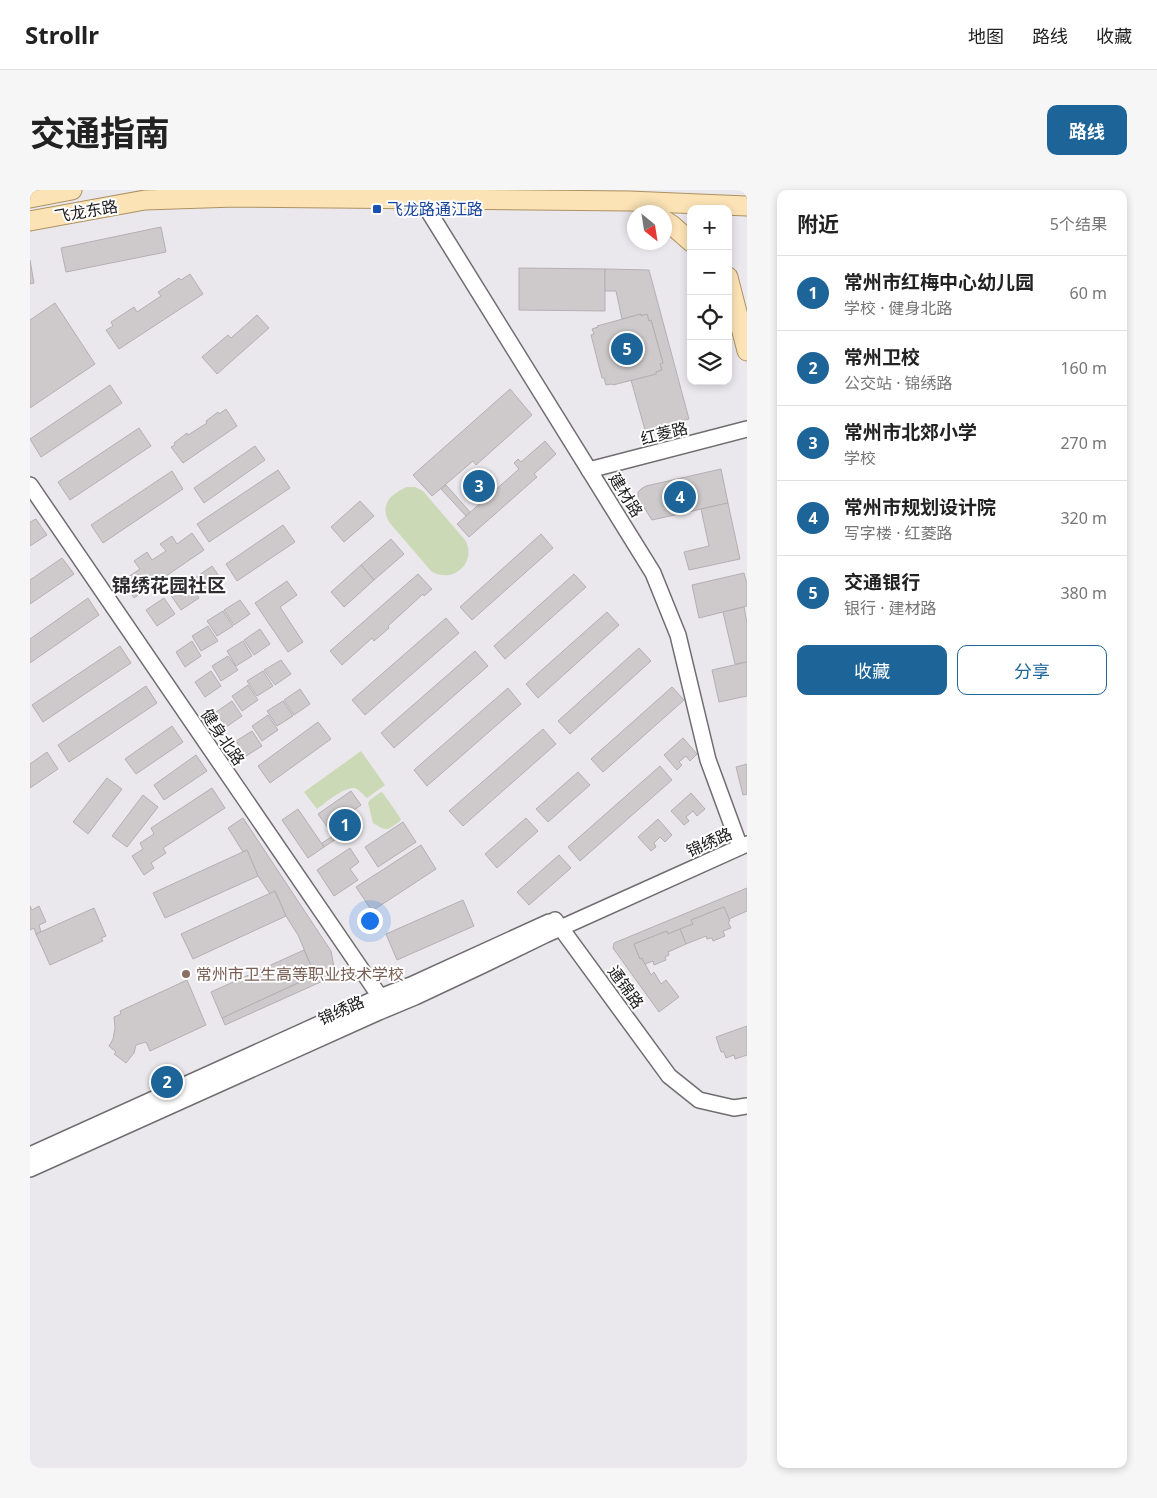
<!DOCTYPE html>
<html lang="zh">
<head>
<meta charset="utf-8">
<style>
	:root { --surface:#fff; --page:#f6f6f6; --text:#222; --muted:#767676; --line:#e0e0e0; --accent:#1d6498 }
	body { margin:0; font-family:"Noto Sans","Noto Sans SC",sans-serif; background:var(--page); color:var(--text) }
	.controls { position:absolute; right:15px; top:15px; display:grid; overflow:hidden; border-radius:10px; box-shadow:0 2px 8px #0003 }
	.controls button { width:45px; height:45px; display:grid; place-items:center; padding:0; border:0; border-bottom:1px solid var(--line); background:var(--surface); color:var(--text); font:25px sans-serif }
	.compass { position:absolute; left:597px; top:15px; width:45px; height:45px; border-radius:50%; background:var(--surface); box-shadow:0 2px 8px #0003; rotate:150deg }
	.you { position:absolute; left:339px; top:730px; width:18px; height:18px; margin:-12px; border:4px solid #fff; border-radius:50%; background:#1a73e8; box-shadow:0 0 0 8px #1a73e833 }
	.badge { display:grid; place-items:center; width:32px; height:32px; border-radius:50%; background:var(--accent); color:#fff; font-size:16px; font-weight:700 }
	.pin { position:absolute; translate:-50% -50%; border:2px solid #fff; box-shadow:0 1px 5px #0006 }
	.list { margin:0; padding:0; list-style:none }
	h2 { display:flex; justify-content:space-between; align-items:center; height:65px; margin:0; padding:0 20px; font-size:21px }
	h2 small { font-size:16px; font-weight:400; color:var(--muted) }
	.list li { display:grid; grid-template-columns:32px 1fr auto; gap:15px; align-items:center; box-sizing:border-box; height:75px; padding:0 20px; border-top:1px solid var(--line) }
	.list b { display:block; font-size:19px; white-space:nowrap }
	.list p { margin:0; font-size:16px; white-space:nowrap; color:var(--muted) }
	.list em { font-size:16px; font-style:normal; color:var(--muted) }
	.actions { display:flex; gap:10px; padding:15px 20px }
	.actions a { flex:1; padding:11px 0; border:1px solid var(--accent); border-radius:10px; text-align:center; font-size:18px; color:var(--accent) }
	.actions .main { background:var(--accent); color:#fff }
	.icon { flex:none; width:28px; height:28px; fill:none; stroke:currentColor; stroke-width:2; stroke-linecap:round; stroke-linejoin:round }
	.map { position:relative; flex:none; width:717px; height:1278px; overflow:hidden; border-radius:10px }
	header { display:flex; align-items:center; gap:30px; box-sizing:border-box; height:70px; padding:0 25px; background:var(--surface); border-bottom:1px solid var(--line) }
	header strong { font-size:24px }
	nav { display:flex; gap:28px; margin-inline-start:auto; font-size:18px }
	.intro { display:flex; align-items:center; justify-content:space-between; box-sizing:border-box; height:120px; padding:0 30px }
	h1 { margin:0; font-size:35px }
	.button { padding:12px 22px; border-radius:10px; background:var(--accent); color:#fff; font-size:18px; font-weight:700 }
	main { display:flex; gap:30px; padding:0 30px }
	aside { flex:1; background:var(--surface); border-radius:10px; box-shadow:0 2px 8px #0003 }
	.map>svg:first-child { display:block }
</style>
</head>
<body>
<header>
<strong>Strollr</strong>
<nav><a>地图</a><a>路线</a><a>收藏</a></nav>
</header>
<div class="intro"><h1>交通指南</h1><a class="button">路线</a></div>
<main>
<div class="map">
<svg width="717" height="1278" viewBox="0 0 717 1278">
	<rect width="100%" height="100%" fill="#ebe8ed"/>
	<g fill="#ccd9b7">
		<path d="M377,297H385L393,301L435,350C448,372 422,395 401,381L359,332C349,314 361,304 377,297Z"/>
		<path d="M331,561L355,595L337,608C333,605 329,599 324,598C314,597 295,613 287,619L274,602Z"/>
		<path d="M351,602L353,603L371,629L370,631C356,641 358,642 343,633L338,613L340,610Z"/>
	</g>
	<g fill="#cecacc" stroke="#b4afb2">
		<polygon points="131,37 136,62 36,82 31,58"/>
		<polygon points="0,70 4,93 0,94"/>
		<polygon points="489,78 575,79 575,121 489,120"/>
		<polygon points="575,79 619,80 659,229 615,240 601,190 626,184 626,182 632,180 630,174 633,173 621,130 619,131 617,124 611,126 611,124 592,129 586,101 575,101"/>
		<polygon points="160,84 173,104 89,159 76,140 83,136 81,132 104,117 107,122 131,106 128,102 149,88 151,90"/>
		<polygon points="25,113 65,174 0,218 0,130"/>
		<polygon points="611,124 611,126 617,124 619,131 621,130 633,173 630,174 632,180 626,182 626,184 583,195 582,194 576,195 574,188 572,188 561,145 564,144 562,139 568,137 567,136"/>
		<polygon points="227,125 239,138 187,184 172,167 198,145 201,148"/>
		<polygon points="80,195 92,213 11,267 0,249"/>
		<polygon points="480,199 502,225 446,275 443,271 402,306 383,285"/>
		<polygon points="196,219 207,236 153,273 141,257 145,255 144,253 157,243 158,245 177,233 176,231 188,222 189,224"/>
		<polygon points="109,238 121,256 40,310 28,292"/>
		<polygon points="515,251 526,264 504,284 507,287 439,347 427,334 489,279 484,273 488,269 491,272"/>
		<polygon points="225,256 235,270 174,313 164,298"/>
		<polygon points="691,279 698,313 622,330 608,308 608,302 611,299 616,296"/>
		<polygon points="248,280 260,298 179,352 167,334"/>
		<polygon points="142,281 153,299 73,353 61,335"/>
		<polygon points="416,295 440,322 436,326 411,299"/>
		<polygon points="330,311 344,326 314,352 301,337"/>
		<polygon points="698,313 710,369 659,380 654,362 679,356 671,319"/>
		<polygon points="6,329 17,345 0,356 0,332"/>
		<polygon points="253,335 265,352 207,391 196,374"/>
		<polygon points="162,343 174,360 104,408 92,391 110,379 104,371 117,362 122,370 136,361 130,354 142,346 147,354"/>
		<polygon points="511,344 523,358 442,430 430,417"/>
		<polygon points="361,349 374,364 344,390 331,375"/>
		<polygon points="32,368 44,384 0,414 0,390"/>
		<polygon points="331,375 344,390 314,417 301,402"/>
		<polygon points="182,376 193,392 175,404 165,388"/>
		<polygon points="714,383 717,394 717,416 669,428 662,395"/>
		<polygon points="388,384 402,399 394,406 393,404 358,436 359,438 344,451 342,448 312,475 300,461"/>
		<polygon points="544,384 556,397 475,469 464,456"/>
		<polygon points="257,391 267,405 250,417 273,452 258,462 225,413"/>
		<polygon points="158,392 169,408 151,420 140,404"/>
		<polygon points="58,408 69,425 0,473 0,449"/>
		<polygon points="134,408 145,424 127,436 116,420"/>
		<polygon points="210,410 220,424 204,435 194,420"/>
		<polygon points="714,417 717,433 717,472 705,474 693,422"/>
		<polygon points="193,421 203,436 187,446 177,431"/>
		<polygon points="577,422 589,435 508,508 496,494"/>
		<polygon points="416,428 429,443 335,525 322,510"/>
		<polygon points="178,436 188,451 171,461 162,446"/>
		<polygon points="230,439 240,454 224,465 214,450"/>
		<polygon points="162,451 171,466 155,477 146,462"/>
		<polygon points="213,451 222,466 206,476 197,461"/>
		<polygon points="90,456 101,473 13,532 2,515"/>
		<polygon points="609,458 621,471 540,544 528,531"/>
		<polygon points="445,461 458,476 364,558 351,543"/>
		<polygon points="198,466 208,480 191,491 182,476"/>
		<polygon points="251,470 261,484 245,495 234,480"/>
		<polygon points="717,472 717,506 689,512 682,480"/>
		<polygon points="181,481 191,496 175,507 165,492"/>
		<polygon points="233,481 243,496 227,506 217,491"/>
		<polygon points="218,495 228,510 212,521 202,506"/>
		<polygon points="116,496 127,513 39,572 28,555"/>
		<polygon points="642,497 654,510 573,582 561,569"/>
		<polygon points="478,498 491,514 397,596 384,580"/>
		<polygon points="270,499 280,514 264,525 254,510"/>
		<polygon points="202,511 212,526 196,537 186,522"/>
		<polygon points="253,511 263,526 247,536 237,521"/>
		<polygon points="238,525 248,540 232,551 222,536"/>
		<polygon points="288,532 301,549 240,593 228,576"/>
		<polygon points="142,536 153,552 106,584 95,569"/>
		<polygon points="513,539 526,554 433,636 419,621"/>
		<polygon points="222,541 232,556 216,566 206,551"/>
		<polygon points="653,548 667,564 660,571 656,566 649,572 652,575 647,580 634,565"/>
		<polygon points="17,562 28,579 0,598 0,574"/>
		<polygon points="166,565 177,581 134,610 124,595"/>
		<polygon points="717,574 717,604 713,605 706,577"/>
		<polygon points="630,576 642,590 550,671 538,657"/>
		<polygon points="548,582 560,595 518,632 506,619"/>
		<polygon points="77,588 92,599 58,644 43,632"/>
		<polygon points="182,598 195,618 133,658 136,663 121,673 124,678 114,685 102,666 113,659 110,653 124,644 121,638"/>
		<polygon points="321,601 331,615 321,622 329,633 306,649 288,624"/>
		<polygon points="661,603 675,619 667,626 663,621 656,627 659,631 654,635 641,621"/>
		<polygon points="113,605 128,617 97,657 82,646"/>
		<polygon points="268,619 294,657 278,668 252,630"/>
		<polygon points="213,628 301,761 304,777 302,784 295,790 195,835 192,828 285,785 268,745 256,726 245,701 240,704 228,686 217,660 213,662 198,638"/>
		<polygon points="496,628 508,641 467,678 455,664"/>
		<polygon points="628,629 642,645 635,652 630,647 624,653 626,657 621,661 608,647"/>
		<polygon points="373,632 386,652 348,677 335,657"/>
		<polygon points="303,646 306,649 294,657 292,653"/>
		<polygon points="391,655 406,679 342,721 326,697"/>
		<polygon points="320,658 329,672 320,679 328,690 304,706 287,680"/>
		<polygon points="217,660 228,686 135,728 123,703"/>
		<polygon points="529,665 541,678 499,715 487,702"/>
		<polygon points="717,698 717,721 699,729 694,717 661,730 663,734 638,744 637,741 604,754 610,769 612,768 621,785 624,782 631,794 636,790 649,807 629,822 583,758 584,753"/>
		<polygon points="245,701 256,726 163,769 151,744"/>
		<polygon points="433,710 444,736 367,770 356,744"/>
		<polygon points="0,716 2,720 9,716 16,732 9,735 11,742 6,744 4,738 0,740"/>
		<polygon points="694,717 700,731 698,732 701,738 693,741 695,746 683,751 682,748 677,749 676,746 656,754 650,739 663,734 661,730"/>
		<polygon points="64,718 76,746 71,748 73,751 20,775 6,744"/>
		<polygon points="650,739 656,754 638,762 639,765 635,767 636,770 624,775 623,771 615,774 612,768 610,769 604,754 637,741 638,744"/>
		<polygon points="274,760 285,785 192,828 181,802"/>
		<polygon points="157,790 176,835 120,861 116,852 106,855 104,863 96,873 84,864 86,862 79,856 83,849 85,838 84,827 91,824 90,821"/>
		<polygon points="717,836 717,865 705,869 704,865 696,868 694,862 691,862 686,847"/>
	</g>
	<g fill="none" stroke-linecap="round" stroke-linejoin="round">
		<defs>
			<g id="minor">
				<polyline points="391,9 623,383 648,445 678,570 707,649"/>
				<polyline points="559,280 717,239"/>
				<polyline points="0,295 355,814"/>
				<polyline points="525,730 639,886 669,910 704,918 717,916"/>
				<polyline points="0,965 340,811 381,795 519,732"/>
				<polyline points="0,979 349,822 385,807 453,775 515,745 717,654"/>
			</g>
			<g id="major">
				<polyline points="0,8 42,0"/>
				<polyline points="634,30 643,36 661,52"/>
				<polyline points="0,31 115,10 205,7 599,11 717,16"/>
				<polyline points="698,87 717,161"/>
			</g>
		</defs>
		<use href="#minor" stroke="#706d71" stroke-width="18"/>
		<use href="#major" stroke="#ad9262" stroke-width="21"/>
		<use href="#minor" stroke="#fff" stroke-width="15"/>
		<use href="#major" stroke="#fbe3b6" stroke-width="19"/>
	</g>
	<rect fill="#1a4fb4" stroke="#fff" stroke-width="2" x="342" y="14" width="10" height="10" rx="2.5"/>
	<circle fill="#8d6e63" stroke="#fff" stroke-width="2" cx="156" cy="784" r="5"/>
	<g text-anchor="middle" stroke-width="4" stroke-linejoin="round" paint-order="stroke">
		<g font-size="16" fill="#164399" stroke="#fff" text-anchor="start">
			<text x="357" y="25">飞龙路通江路</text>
		</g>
		<g font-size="16" fill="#212021" stroke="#fff">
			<text transform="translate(56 21) rotate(-10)" y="6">飞龙东路</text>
			<text transform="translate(634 243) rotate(-14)" y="6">红菱路</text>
			<text transform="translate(596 305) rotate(58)" y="6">建材路</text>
			<text transform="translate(193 547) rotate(56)" y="6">健身北路</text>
			<text transform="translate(679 652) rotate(-24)" y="6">锦绣路</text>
			<text transform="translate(596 797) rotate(54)" y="6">通锦路</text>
			<text transform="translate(311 820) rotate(-24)" y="6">锦绣路</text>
		</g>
		<g font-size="16" fill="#785e54" stroke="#fff" text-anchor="start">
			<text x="166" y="790">常州市卫生高等职业技术学校</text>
		</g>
		<g font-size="19" font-weight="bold" fill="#2e2c2f" stroke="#fff">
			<text x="139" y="402">锦绣花园社区</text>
		</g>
	</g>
</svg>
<div class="controls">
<button>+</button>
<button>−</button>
<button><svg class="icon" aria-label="locate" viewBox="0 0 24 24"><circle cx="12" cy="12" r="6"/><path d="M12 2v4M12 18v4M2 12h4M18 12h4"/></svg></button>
<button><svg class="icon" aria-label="layers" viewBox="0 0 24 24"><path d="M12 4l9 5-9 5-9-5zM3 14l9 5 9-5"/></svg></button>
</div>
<svg class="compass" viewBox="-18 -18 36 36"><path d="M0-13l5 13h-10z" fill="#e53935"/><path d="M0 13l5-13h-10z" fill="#767676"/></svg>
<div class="you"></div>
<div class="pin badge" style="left:315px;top:635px">1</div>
<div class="pin badge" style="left:137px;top:892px">2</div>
<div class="pin badge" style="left:449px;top:296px">3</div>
<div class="pin badge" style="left:650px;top:307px">4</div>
<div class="pin badge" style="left:597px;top:159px">5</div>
</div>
<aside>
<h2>附近<small>5个结果</small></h2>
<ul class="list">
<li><span class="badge">1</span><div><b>常州市红梅中心幼儿园</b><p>学校 · 健身北路</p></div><em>60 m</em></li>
<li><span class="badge">2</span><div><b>常州卫校</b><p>公交站 · 锦绣路</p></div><em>160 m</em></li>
<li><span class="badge">3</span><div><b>常州市北郊小学</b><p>学校</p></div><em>270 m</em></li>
<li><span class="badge">4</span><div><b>常州市规划设计院</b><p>写字楼 · 红菱路</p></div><em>320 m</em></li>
<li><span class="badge">5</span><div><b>交通银行</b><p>银行 · 建材路</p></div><em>380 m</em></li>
</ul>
<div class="actions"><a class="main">收藏</a><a>分享</a></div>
</aside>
</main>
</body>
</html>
